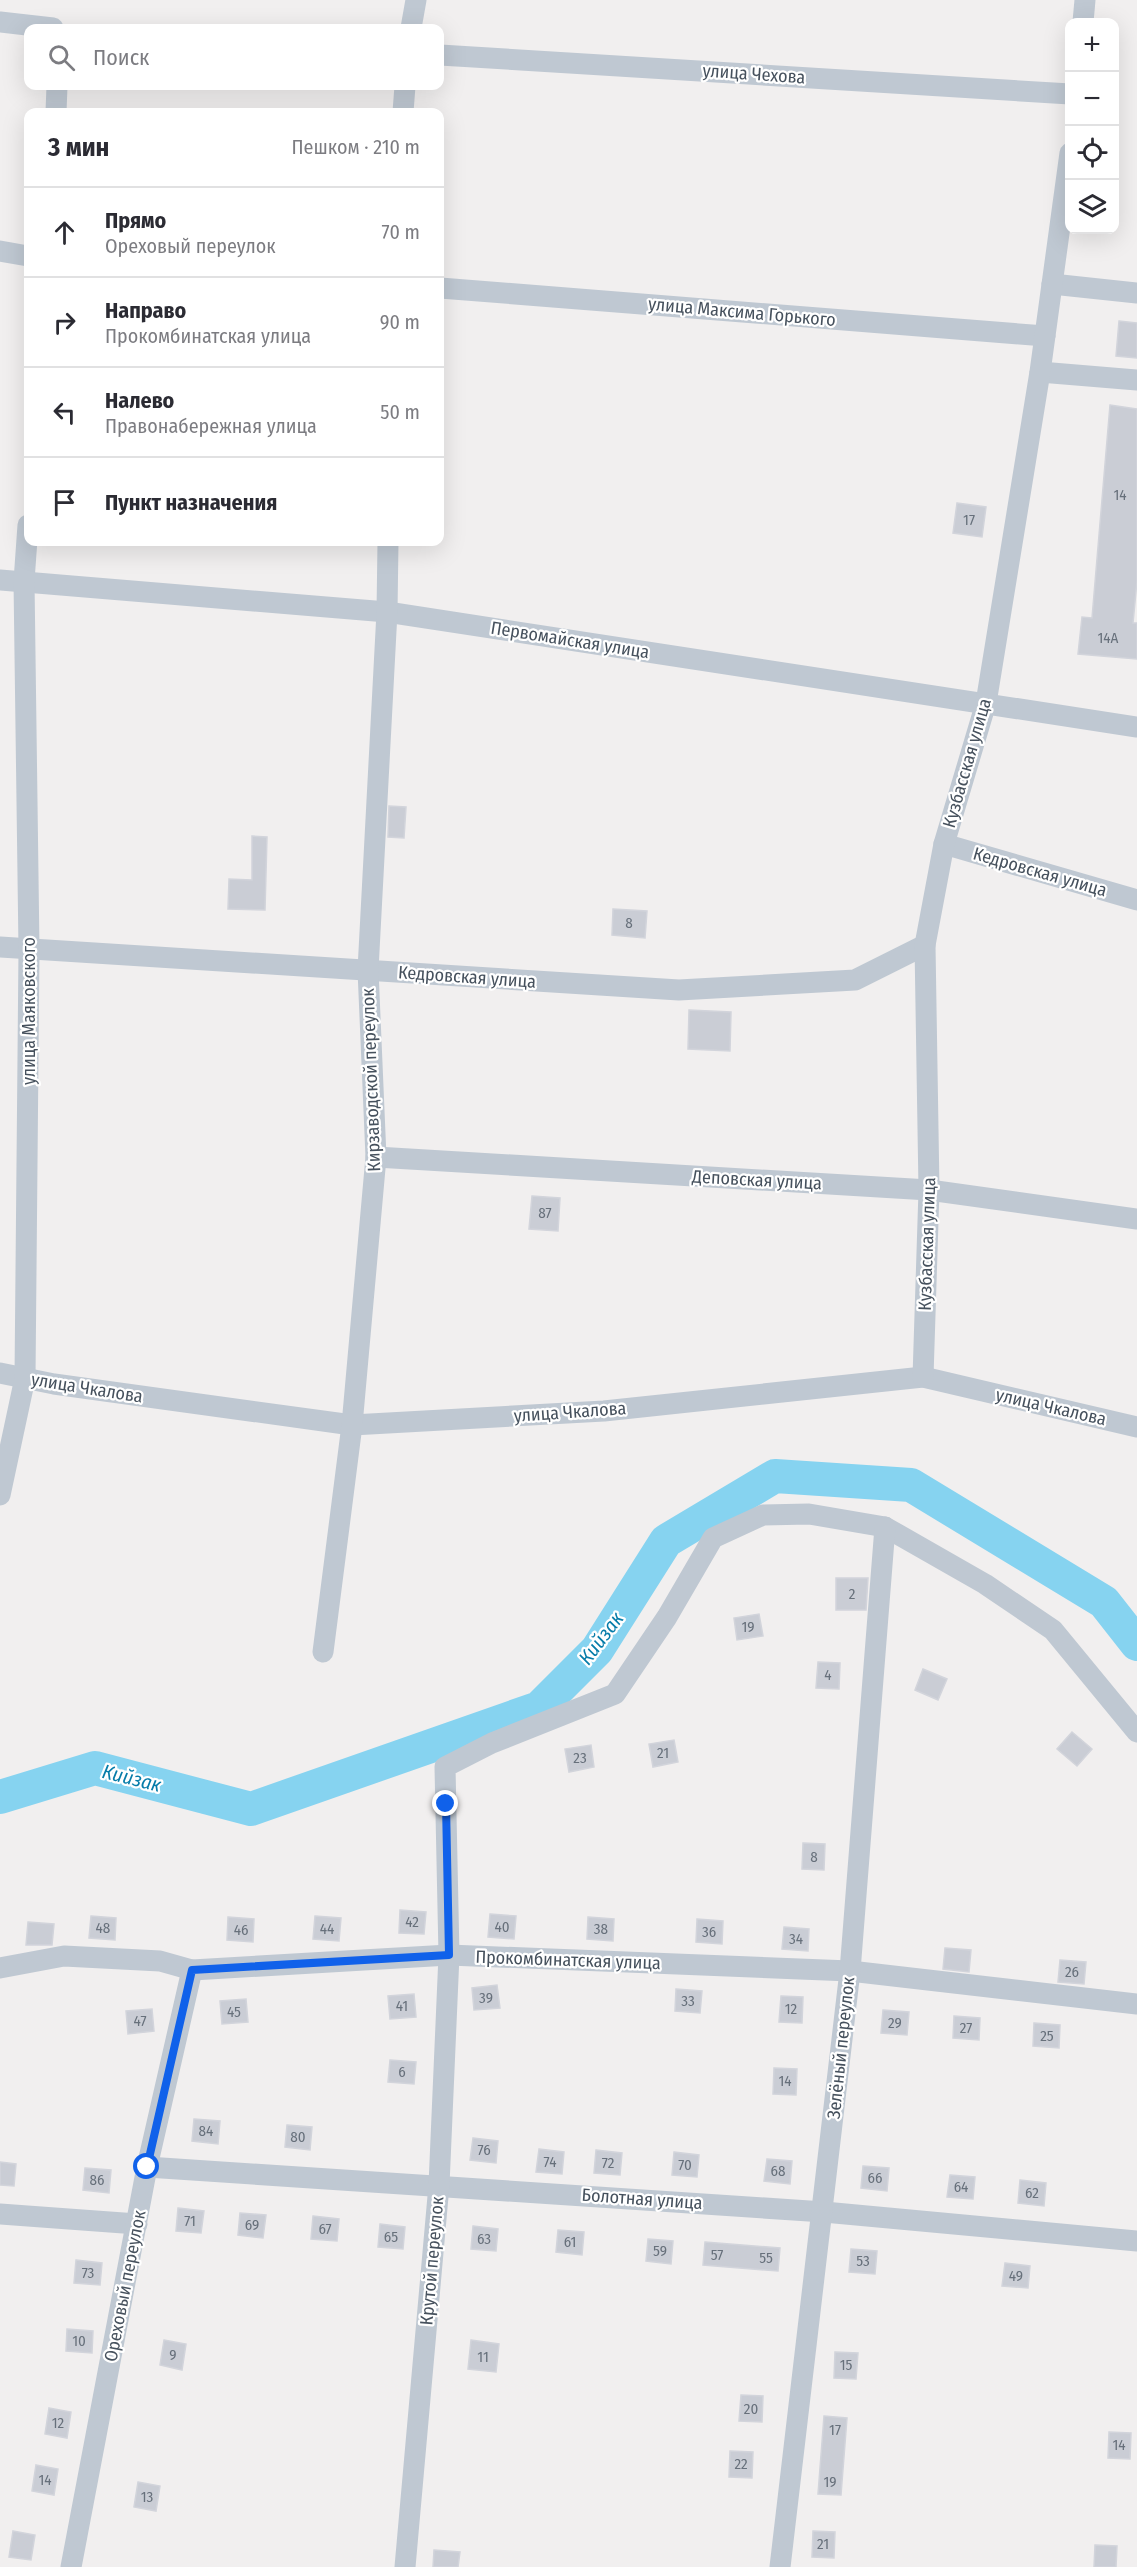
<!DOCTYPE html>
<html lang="ru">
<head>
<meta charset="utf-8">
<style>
	:root { --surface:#fff; --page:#f2f2f3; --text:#2b2b33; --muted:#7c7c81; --line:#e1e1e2 }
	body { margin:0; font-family:"Fira Sans Condensed",sans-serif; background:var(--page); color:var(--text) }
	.controls { position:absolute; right:18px; top:18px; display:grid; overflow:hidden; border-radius:12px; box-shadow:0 6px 24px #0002 }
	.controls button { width:54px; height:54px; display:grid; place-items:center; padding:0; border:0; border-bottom:2px solid var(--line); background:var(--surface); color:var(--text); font:30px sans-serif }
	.stop { position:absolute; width:18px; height:18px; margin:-14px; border:4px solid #1061ea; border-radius:50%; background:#fff }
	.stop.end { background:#1061ea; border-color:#fff; box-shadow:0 2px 6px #0008 }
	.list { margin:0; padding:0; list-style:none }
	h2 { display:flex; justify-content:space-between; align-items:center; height:78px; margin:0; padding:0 24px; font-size:26px }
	h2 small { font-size:20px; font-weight:400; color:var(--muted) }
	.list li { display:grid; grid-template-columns:39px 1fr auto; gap:18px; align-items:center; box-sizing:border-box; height:90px; padding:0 24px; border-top:2px solid var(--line) }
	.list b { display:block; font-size:22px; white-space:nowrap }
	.list p { margin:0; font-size:20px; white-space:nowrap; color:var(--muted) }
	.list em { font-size:20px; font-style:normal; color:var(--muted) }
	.icon { flex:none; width:33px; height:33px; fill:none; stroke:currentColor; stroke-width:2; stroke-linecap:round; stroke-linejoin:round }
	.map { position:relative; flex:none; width:1137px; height:2567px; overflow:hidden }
	.search { position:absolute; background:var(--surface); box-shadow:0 6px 24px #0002; left:24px; top:24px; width:420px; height:66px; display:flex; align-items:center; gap:15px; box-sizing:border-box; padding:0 21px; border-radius:12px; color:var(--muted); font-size:22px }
	.panel { position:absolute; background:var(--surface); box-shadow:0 6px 24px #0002; left:24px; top:108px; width:420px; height:438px; border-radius:12px }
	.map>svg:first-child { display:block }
</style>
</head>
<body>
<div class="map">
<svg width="1137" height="2567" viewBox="0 0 1137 2567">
	<rect width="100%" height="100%" fill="#f1efef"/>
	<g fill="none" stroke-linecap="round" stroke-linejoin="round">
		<polyline stroke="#86d3f0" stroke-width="34" points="0,1797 95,1768 251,1809 539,1708 597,1650 666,1541 775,1476 911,1485 1104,1602 1137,1644"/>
	</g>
	<g fill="#cacdd5" stroke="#d2d4db" stroke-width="1.5">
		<polygon points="1119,321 1137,323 1137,358 1116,356"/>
		<polygon points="1110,405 1137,409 1137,581 1133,623 1137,623 1137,659 1078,654 1082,617 1092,618"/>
		<polygon points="957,503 986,507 982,537 953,533"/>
		<polygon points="389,806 406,807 404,838 388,837"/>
		<polygon points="252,836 267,837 265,910 228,909 229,879 252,880"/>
		<polygon points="613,909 647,911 645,938 612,935"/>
		<polygon points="689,1010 731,1012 730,1051 688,1049"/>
		<polygon points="532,1196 560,1198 558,1231 529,1229"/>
		<polygon points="836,1578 868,1578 866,1610 836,1610"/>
		<polygon points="759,1614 763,1636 737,1640 734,1618"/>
		<polygon points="818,1662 840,1663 839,1689 816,1688"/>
		<polygon points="923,1669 947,1679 938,1700 915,1690"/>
		<polygon points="1072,1732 1092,1749 1077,1766 1057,1749"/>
		<polygon points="674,1740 678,1762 653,1767 649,1744"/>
		<polygon points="591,1745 594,1767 569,1772 565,1749"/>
		<polygon points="803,1843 825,1844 824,1870 802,1869"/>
		<polygon points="400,1910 426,1912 424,1934 399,1933"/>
		<polygon points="490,1914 516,1916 514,1939 488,1937"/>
		<polygon points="91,1916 116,1918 115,1940 89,1938"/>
		<polygon points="315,1916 341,1918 339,1941 313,1939"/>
		<polygon points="228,1917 254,1919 253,1942 227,1940"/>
		<polygon points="588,1917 614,1919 613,1941 587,1939"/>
		<polygon points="697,1919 723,1921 722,1944 696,1942"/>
		<polygon points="28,1922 54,1924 52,1945 26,1945"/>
		<polygon points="784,1927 809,1929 808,1951 782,1949"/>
		<polygon points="945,1948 971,1950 969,1972 943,1969"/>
		<polygon points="1060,1960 1086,1962 1084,1984 1058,1982"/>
		<polygon points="497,1985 500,2008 474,2010 472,1988"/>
		<polygon points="676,1989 702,1991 700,2013 675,2011"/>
		<polygon points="414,1994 416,2017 390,2019 388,1996"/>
		<polygon points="781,1996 803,1997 802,2023 779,2022"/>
		<polygon points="246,1999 248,2022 222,2024 220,2001"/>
		<polygon points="152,2009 154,2031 128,2034 126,2011"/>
		<polygon points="883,2010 909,2012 907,2035 881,2033"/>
		<polygon points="954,2016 980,2018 979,2040 953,2038"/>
		<polygon points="1034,2023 1060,2025 1059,2048 1033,2046"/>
		<polygon points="390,2060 416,2062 414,2084 388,2082"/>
		<polygon points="774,2068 797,2069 796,2095 773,2094"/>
		<polygon points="194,2119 220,2121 218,2144 192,2141"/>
		<polygon points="287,2125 312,2127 310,2150 285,2147"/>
		<polygon points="473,2138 498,2141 496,2163 470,2160"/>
		<polygon points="539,2149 564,2152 562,2174 536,2172"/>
		<polygon points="596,2150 622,2153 620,2175 594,2173"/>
		<polygon points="674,2152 699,2155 697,2177 672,2175"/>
		<polygon points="767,2159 792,2161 790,2184 764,2181"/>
		<polygon points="0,2162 16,2164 14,2186 0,2185"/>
		<polygon points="863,2166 889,2168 887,2191 861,2188"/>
		<polygon points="85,2168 111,2170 109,2193 83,2190"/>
		<polygon points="950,2175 975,2177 973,2199 947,2197"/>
		<polygon points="1020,2180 1046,2183 1044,2206 1018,2203"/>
		<polygon points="178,2208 204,2211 201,2233 176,2231"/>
		<polygon points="240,2213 266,2215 263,2238 238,2235"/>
		<polygon points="313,2216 339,2219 337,2241 311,2239"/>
		<polygon points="380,2224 405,2227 403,2249 378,2247"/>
		<polygon points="473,2226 498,2229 496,2251 471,2249"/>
		<polygon points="558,2230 584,2232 582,2255 556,2252"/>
		<polygon points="648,2239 673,2241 671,2264 646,2261"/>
		<polygon points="705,2242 780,2248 778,2271 703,2265"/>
		<polygon points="851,2249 877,2251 875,2274 849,2272"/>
		<polygon points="76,2260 102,2263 100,2285 74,2283"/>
		<polygon points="1005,2263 1030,2266 1028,2288 1002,2286"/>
		<polygon points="67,2329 93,2331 92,2353 66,2351"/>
		<polygon points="164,2340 186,2344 182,2370 160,2365"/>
		<polygon points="471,2340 499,2344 496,2372 468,2369"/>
		<polygon points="835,2352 858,2353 856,2379 834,2378"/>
		<polygon points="741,2395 763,2396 762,2422 739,2421"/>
		<polygon points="49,2408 71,2412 67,2438 45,2434"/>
		<polygon points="824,2416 847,2418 841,2495 818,2494"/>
		<polygon points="1109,2432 1131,2433 1130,2459 1108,2458"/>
		<polygon points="730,2451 753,2452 752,2478 729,2477"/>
		<polygon points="36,2465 58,2469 54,2495 32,2491"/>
		<polygon points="138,2482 160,2486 156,2511 134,2507"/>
		<polygon points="13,2531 35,2535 31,2560 9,2557"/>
		<polygon points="813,2531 835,2532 834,2558 812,2557"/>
		<polygon points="1095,2545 1117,2546 1116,2567 1094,2567"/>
		<polygon points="434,2550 460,2552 458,2567 433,2567"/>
	</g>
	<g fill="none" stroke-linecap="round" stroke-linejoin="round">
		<g stroke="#bfc8d2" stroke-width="21">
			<polyline points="0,22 53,28"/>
			<polyline points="1083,22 1085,0"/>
			<polyline points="411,28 416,0"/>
			<polyline points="440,55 1070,94"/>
			<polyline points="56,112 57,86"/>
			<polyline points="403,112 405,86"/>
			<polyline points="0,251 28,256"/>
			<polyline points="1052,284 1137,293"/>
			<polyline points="440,288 1045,336"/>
			<polyline points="1040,372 1137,380"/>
			<polyline points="0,580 387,612 1137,727"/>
			<polyline points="944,844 1137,900"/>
			<polyline points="0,947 679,990 855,980 925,945"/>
			<polyline points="376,1157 929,1190 1137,1219"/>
			<polyline points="0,1373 54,1384 352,1425 604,1411 923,1377 1137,1427"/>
			<polyline points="923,1377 929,1190 925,945 944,844 986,703 1040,372 1070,153"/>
			<polyline points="0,1495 25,1378 29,949 24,581 28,525"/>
			<polyline points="323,1652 352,1425 376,1157 368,970 387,612 388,542"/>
			<polyline points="0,1968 64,1956 160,1961 192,1970 449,1955 850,1971 1137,2004"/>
			<polyline points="147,2167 824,2212 1137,2241"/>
			<polyline points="0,2214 137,2224"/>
			<polyline points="71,2567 147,2167 192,1970"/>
			<polyline points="405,2567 439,2185 449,1955 445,1767 492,1743 615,1694 667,1617 713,1538 763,1515 809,1514 885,1527 985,1584 1053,1630 1137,1732"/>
			<polyline points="780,2567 850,1971 885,1527"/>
		</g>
	</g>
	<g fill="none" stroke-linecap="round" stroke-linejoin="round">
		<polyline stroke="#1061ea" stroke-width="8" points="147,2167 192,1970 449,1955 446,1804"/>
	</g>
	<g text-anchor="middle" stroke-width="4.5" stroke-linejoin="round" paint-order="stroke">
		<g font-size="15" fill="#67707b">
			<text x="1120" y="500">14</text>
			<text x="969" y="525">17</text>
			<text x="1108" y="643">14А</text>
			<text x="629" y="928">8</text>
			<text x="545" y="1218">87</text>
			<text x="852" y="1599">2</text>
			<text x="748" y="1632">19</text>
			<text x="828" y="1680">4</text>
			<text x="663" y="1758">21</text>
			<text x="580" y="1763">23</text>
			<text x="814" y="1862">8</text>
			<text x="412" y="1927">42</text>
			<text x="502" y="1932">40</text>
			<text x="103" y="1933">48</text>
			<text x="327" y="1934">44</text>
			<text x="601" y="1934">38</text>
			<text x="241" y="1935">46</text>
			<text x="709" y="1937">36</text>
			<text x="796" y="1944">34</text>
			<text x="1072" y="1977">26</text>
			<text x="486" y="2003">39</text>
			<text x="688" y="2006">33</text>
			<text x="402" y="2011">41</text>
			<text x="791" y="2014">12</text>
			<text x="234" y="2017">45</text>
			<text x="140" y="2026">47</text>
			<text x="895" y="2028">29</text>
			<text x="966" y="2033">27</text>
			<text x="1047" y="2041">25</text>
			<text x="402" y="2077">6</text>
			<text x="785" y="2086">14</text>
			<text x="206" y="2136">84</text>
			<text x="298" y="2142">80</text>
			<text x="484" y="2155">76</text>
			<text x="550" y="2167">74</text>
			<text x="608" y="2168">72</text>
			<text x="685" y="2170">70</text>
			<text x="778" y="2176">68</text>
			<text x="875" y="2183">66</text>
			<text x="97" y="2185">86</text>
			<text x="961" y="2192">64</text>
			<text x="1032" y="2198">62</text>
			<text x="190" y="2226">71</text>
			<text x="252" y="2230">69</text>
			<text x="325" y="2234">67</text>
			<text x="391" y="2242">65</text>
			<text x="484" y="2244">63</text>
			<text x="570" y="2247">61</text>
			<text x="660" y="2256">59</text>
			<text x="717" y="2260">57</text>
			<text x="766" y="2263">55</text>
			<text x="863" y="2266">53</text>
			<text x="88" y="2278">73</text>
			<text x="1016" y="2281">49</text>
			<text x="79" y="2346">10</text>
			<text x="173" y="2360">9</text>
			<text x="483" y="2362">11</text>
			<text x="846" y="2370">15</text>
			<text x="751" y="2414">20</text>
			<text x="58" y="2428">12</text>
			<text x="835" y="2435">17</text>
			<text x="1119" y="2450">14</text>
			<text x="741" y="2469">22</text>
			<text x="45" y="2485">14</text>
			<text x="830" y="2487">19</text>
			<text x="147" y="2502">13</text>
			<text x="823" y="2549">21</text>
		</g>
		<g font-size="18" fill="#46515d" stroke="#fff">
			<text transform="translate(754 74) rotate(4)" y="6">улица Чехова</text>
			<text transform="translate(742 312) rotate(5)" y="6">улица Максима Горького</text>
			<text transform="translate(570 640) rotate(9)" y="6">Первомайская улица</text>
			<text transform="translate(967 763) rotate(-74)" y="6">Кузбасская улица</text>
			<text transform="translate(1040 872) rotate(16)" y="6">Кедровская улица</text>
			<text transform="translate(467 977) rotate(4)" y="6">Кедровская улица</text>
			<text transform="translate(29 1011) rotate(-90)" y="6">улица Маяковского</text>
			<text transform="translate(371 1080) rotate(-92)" y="6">Кирзаводской переулок</text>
			<text transform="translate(757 1180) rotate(3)" y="6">Деповская улица</text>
			<text transform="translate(927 1244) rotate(-88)" y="6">Кузбасская улица</text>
			<text transform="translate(87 1388) rotate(9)" y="6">улица Чкалова</text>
			<text transform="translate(1051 1407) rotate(13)" y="6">улица Чкалова</text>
			<text transform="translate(570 1412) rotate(-4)" y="6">улица Чкалова</text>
			<text transform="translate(568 1960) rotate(2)" y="6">Прокомбинатская улица</text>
			<text transform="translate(841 2048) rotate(-84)" y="6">Зелёный переулок</text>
			<text transform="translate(642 2199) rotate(4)" y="6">Болотная улица</text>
			<text transform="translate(432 2261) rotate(-85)" y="6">Крутой переулок</text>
			<text transform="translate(125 2286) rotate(-79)" y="6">Ореховый переулок</text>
		</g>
		<g font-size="20" font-style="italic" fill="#067ca9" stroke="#fff">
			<text transform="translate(601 1638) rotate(-53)" y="7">Кийзак</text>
			<text transform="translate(132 1778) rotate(14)" y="7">Кийзак</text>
		</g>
	</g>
</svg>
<div class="controls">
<button>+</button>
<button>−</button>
<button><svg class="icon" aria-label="locate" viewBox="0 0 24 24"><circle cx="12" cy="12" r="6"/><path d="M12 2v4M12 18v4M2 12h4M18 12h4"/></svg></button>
<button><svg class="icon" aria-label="layers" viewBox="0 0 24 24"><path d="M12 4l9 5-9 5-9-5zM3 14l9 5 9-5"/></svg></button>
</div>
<div class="stop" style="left:147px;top:2167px"></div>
<div class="stop end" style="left:446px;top:1804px"></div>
<div class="search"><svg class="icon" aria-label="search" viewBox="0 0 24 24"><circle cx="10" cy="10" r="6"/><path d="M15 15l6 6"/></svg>Поиск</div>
<section class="panel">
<h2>3 мин<small>Пешком · 210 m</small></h2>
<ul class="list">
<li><svg class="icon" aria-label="ahead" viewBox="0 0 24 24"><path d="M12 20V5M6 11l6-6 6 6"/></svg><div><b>Прямо</b><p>Ореховый переулок</p></div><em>70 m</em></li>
<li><svg class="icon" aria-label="right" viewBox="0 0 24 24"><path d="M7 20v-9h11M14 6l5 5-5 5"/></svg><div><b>Направо</b><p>Прокомбинатская улица</p></div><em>90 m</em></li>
<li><svg class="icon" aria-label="left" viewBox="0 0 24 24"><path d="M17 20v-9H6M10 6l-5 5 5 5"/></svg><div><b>Налево</b><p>Правонабережная улица</p></div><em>50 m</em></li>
<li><svg class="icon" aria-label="arrive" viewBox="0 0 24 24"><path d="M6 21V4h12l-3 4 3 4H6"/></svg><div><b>Пункт назначения</b></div></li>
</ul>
</section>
</div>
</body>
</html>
